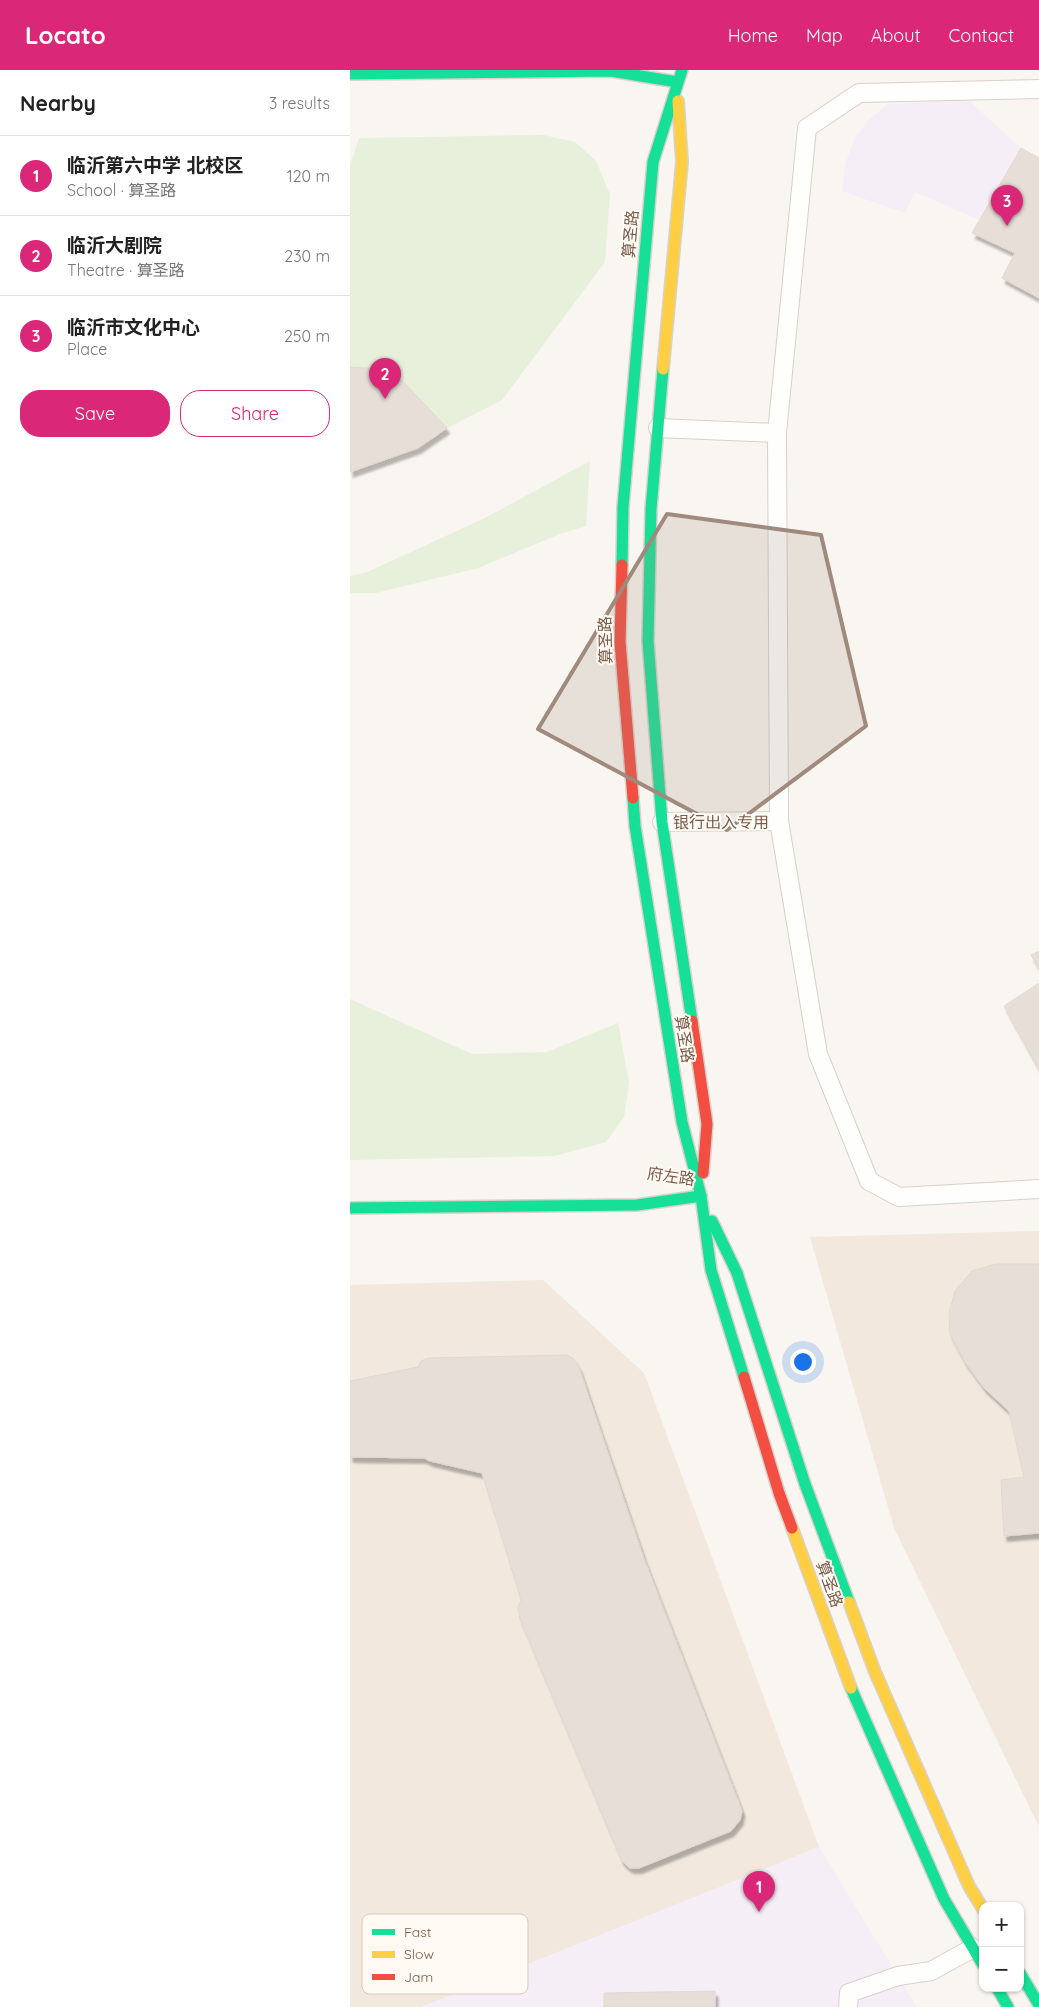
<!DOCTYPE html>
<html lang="en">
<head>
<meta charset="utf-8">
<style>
	:root { --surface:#fff; --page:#f2f2f2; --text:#222; --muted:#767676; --line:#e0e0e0; --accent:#db2777 }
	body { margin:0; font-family:Quicksand,"Noto Sans SC",sans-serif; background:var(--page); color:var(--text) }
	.controls { position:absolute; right:15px; bottom:15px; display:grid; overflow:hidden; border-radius:10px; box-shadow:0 1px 4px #0004 }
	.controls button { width:45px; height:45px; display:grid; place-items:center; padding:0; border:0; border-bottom:1px solid var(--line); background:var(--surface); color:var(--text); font:25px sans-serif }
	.you { position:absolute; left:452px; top:1291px; width:18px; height:18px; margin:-12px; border:4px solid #fff; border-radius:50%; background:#1a73e8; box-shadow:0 0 0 8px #1a73e833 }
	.badge { display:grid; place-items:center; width:32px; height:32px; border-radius:50%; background:var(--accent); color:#fff; font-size:16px; font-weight:700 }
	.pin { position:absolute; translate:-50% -41px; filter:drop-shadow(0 1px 2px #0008) }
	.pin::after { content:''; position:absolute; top:26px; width:18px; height:15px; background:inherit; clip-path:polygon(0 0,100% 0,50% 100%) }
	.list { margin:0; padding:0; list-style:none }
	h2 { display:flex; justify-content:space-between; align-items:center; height:65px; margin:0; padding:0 20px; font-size:21px }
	h2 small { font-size:16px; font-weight:400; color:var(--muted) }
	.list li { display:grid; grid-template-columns:32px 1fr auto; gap:15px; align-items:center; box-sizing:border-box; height:80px; padding:0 20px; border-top:1px solid var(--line) }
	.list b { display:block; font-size:19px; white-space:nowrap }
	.list p { margin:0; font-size:16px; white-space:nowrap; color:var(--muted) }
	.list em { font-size:16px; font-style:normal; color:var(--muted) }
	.actions { display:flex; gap:10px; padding:15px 20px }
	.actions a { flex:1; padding:11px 0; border:1px solid var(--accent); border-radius:20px; text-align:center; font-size:18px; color:var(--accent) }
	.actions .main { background:var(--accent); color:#fff }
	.map { position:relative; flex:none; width:689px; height:1937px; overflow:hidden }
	header { display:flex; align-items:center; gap:30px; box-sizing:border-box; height:70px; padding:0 25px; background:var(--accent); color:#fff }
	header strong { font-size:24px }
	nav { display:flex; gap:28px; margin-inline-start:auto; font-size:18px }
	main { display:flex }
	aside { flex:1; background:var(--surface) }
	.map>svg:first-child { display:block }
</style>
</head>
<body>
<header>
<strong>Locato</strong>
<nav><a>Home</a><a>Map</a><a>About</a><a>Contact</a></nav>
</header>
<main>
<aside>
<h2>Nearby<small>3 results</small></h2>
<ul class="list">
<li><span class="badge">1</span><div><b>临沂第六中学 北校区</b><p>School · 算圣路</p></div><em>120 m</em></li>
<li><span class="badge">2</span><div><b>临沂大剧院</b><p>Theatre · 算圣路</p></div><em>230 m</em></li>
<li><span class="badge">3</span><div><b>临沂市文化中心</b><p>Place</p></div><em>250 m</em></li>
</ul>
<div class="actions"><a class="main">Save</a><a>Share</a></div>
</aside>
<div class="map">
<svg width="689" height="1937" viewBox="0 0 689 1937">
	<defs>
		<filter id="shadow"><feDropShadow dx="3" dy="5.5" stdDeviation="1" flood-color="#0004"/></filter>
	</defs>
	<rect width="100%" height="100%" fill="#f9f5f0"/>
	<g fill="#f2e8de">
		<polygon points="689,1161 689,1757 544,1458 460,1167"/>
		<polygon points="193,1210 294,1303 469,1777 72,1937 0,1937 0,1215"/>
	</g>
	<g fill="#f6eef6">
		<polygon points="617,29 671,78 629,150 565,122 555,143 492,121 495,94 505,68 519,49 538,34"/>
		<polygon points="469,1777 567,1937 72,1937"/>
	</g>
	<g fill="#e7f0db">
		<polygon points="194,65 225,72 246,91 260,124 255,192 152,330 97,358 42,300 0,297 0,95 9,68"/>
		<polygon points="240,391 236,456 210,464 128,498 26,523 0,523 0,506 15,503 135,448"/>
		<polygon points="0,929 122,984 197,982 268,953 279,1012 274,1047 256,1072 205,1086 0,1090"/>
	</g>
	<g fill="#e6ded7" stroke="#e2d8d2" filter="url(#shadow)">
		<polygon points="671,78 689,88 689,228 652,208 665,183 622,163"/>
		<polygon points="0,297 42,300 97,358 68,378 0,402"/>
		<polygon points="689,881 689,898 681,885"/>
		<polygon points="689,913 689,999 654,936"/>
		<polygon points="646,1194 689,1194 689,1463 654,1466 651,1410 674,1407 659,1341 634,1318 615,1292 600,1264 599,1243 605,1221 622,1201"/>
		<polygon points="217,1285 224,1289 229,1298 294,1489 392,1741 390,1750 381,1761 289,1798 280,1798 272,1791 170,1549 168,1538 171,1529 132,1403 80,1391 74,1388 0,1387 0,1311 68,1297 71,1291 78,1288"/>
		<polygon points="365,1921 365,1937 254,1937 254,1923"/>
	</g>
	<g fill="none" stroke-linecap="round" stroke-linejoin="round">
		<defs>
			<g id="lane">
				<polyline points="689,19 509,23 457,58 427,363 429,751 468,984 519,1111 549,1127 689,1119"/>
				<polyline points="308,358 427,363"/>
				<polyline points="312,752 429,751"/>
				<polyline points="498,1937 499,1923 548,1906 581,1901 623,1878"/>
			</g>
			<g id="fast">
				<polyline points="0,4 261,1 327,12"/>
				<polyline points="313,299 301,439 298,571 312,752 342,951"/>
				<polyline points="272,495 273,437 303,92 332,0"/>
				<polyline points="283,728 285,756 332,1052 351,1126 361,1200 394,1307"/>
				<polyline points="0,1138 287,1135 351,1126"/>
				<polyline points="362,1151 387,1203 455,1414 499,1532"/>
				<polyline points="501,1618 594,1829 633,1895"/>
				<polyline points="670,1903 689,1935"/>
				<polyline points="647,1918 658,1937"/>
			</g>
			<g id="slow">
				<polyline points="313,299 332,92 328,31"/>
				<polyline points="442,1458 501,1618"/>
				<polyline points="499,1532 525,1602 619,1816 633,1839"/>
			</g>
			<g id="jam">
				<polyline points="272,495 270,572 283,728"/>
				<polyline points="342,951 357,1054 353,1103"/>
				<polyline points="394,1307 429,1423 442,1458"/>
			</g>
		</defs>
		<use href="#lane" stroke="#d7d1cb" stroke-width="20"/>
		<use href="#fast" stroke="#d9d2cb" stroke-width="14"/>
		<use href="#slow" stroke="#d9d2cb" stroke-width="14"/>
		<use href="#jam" stroke="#d9d2cb" stroke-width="14"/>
		<use href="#lane" stroke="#fefefd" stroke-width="18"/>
		<use href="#fast" stroke="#16e098" stroke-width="11"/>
		<use href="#slow" stroke="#ffcf43" stroke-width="11"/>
		<use href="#jam" stroke="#f24e42" stroke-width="11"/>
	</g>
	<path fill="#9f8a7d" fill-opacity="0.2" stroke="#9f8a7d" stroke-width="4" stroke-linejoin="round" d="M317,444L471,465L516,656L377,760L188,659Z"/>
	<g text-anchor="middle" stroke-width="4" stroke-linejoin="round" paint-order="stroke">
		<g font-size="16" fill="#7a5c4d" stroke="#fffaf3">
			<text transform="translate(280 164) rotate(-85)" y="6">算圣路</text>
			<text transform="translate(255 570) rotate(-91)" y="6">算圣路</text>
			<text x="371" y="758">银行出入专用</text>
			<text transform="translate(335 969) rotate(81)" y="6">算圣路</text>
			<text transform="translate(321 1106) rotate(8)" y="6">府左路</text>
			<text transform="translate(480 1514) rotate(70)" y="6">算圣路</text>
		</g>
	</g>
	<rect x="12" y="1844" width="166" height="80" rx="8" fill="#fffaf3" stroke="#d7cbc1" stroke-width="1"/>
	<rect x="22" y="1859" width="23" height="6" fill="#16e098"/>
	<rect x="22" y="1881" width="23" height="7" fill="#ffcf43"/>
	<rect x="22" y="1904" width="23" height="6" fill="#f24e42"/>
	<g font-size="14" fill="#7a5c4d">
		<text x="54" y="1867">Fast</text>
		<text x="54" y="1889">Slow</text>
		<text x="54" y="1912">Jam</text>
	</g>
</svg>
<div class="controls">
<button>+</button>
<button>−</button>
</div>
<div class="you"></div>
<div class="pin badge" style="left:409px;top:1842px">1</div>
<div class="pin badge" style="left:35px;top:329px">2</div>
<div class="pin badge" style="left:657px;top:156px">3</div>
</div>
</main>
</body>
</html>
